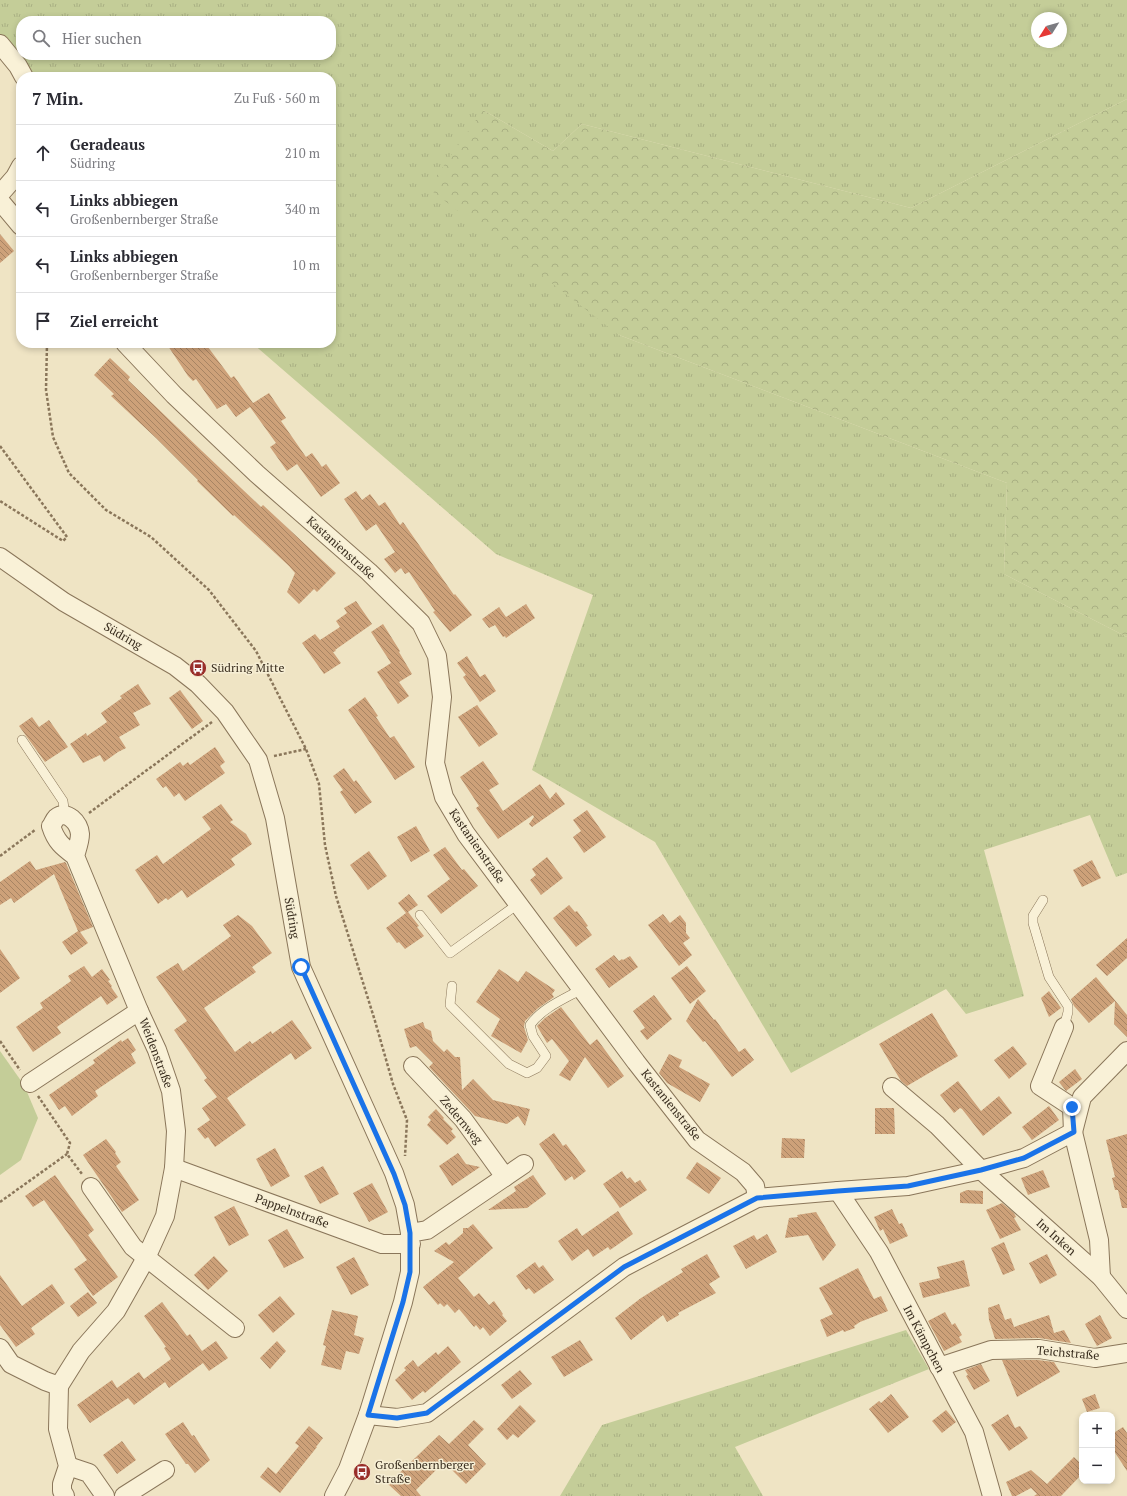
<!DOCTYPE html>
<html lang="de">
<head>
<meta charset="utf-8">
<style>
	:root { --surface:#fff; --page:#f2f2f3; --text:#2b2b33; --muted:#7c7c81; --line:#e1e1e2 }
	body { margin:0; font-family:"PT Serif",serif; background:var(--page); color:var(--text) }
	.controls { position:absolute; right:12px; bottom:12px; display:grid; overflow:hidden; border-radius:8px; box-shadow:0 2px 6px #0003 }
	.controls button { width:36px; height:36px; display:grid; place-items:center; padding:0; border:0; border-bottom:1px solid var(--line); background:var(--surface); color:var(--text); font:20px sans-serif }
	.compass { position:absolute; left:1031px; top:12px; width:36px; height:36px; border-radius:50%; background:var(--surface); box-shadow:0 2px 6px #0003; rotate:233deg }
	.stop { position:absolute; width:12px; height:12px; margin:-9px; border:3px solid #1a73e8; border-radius:50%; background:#fff }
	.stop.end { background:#1a73e8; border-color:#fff; box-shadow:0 1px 4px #0008 }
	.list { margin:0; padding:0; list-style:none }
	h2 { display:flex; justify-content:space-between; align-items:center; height:52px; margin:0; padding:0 16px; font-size:17px }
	h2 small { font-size:13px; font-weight:400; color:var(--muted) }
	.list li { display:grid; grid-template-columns:26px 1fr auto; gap:12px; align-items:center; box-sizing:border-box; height:56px; padding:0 16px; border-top:1px solid var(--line) }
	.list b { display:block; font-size:15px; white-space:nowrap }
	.list p { margin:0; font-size:13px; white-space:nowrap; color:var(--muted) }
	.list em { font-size:13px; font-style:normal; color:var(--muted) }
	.icon { flex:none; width:22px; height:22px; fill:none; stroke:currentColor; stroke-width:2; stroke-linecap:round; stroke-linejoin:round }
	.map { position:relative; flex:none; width:1127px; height:1496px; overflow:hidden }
	.search { position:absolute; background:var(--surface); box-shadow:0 2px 6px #0003; left:16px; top:16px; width:320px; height:44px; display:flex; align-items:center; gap:10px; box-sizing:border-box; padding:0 14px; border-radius:16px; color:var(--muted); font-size:15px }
	.panel { position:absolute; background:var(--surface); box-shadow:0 2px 6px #0003; left:16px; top:72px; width:320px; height:276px; border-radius:16px }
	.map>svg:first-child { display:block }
</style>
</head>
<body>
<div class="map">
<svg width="1127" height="1496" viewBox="0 0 1127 1496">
	<defs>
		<pattern id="grass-tufts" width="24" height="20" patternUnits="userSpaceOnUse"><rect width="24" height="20" fill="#c4cd98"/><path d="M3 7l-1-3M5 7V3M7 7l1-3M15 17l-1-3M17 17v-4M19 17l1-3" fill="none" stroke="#a9b083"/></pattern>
		<pattern id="forest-crowns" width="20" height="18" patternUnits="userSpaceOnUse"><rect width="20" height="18" fill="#c4cd98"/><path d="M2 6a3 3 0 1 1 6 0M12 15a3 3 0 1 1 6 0" fill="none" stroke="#a9b083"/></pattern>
		<pattern id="building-back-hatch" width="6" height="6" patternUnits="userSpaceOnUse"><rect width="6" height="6" fill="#cda179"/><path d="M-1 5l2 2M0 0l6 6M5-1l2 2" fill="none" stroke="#a78463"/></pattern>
	</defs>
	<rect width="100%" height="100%" fill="#efe4c4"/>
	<g fill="url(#grass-tufts)" fill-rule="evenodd">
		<path d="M0,0H1127V99L911,208L582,124L553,151L483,110L619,335L1007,483L1004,574L1127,637V873L1116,877L1090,815L984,850L1024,996L966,1014L946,989L791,1073L655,842L532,770L593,595L496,554L252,343H331V77H35L0,34ZM1037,18H1061V42H1037ZM21,21H331V55H21Z"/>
		<polygon points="906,1330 929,1369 735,1447 763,1496 560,1496 602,1425"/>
	</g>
	<polygon fill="url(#forest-crowns)" points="1127,99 1127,637 1004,574 1007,483 619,335 428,188 483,110 553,151 582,124 911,208"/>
	<polygon fill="#c4cd98" points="0,1051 24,1085 38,1118 21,1160 0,1175"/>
	<g fill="url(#building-back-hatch)">
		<polygon points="0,234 14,251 0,263"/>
		<polygon points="166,343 205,343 231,378 234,376 253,403 269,393 286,418 281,421 306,457 312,453 322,467 326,464 340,483 321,497 297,464 287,471 270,447 276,443 250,407 236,417 226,404 217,409 196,379 193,381 188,376"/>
		<polygon points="110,358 130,377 128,380 202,451 261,507 263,505 336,573 317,592 314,589 299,604 287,592 295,573 289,566 234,515 233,516 197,481 198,480 156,438 111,396 114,394 94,375"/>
		<polygon points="356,491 362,500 370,494 379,506 385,502 400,525 403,522 454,595 455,594 472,615 450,632 433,612 435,611 409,572 405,574 401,568 395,573 384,559 395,552 376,524 366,531 344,499"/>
		<polygon points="356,601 372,624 335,650 336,651 333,652 341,663 324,674 302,643 315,634 320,640 340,627 336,621 347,613 344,608"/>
		<polygon points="526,604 535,618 506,638 505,636 503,637 495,625 489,628 482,619 499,607 506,617"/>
		<polygon points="383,624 400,651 399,652 412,674 399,682 409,696 398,704 377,672 391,663 371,632"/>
		<polygon points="467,656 480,677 485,674 496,691 480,702 463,677 466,675 457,663"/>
		<polygon points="138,684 151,704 133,713 140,725 119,737 126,748 118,752 104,762 100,755 83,763 70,744 86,733 87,736 107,722 101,713 122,698 120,696"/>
		<polygon points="180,690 203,721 192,729 169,698"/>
		<polygon points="365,697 378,716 376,717 390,738 394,736 415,767 395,780 348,710"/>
		<polygon points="477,705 498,734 479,747 458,717"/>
		<polygon points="32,717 39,727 49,720 68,747 45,762 19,726"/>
		<polygon points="215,747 225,762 220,766 225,773 185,801 179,793 174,797 166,786 163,788 156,779 180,762 183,766 188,762 190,765"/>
		<polygon points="483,761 499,784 489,790 503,811 540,784 550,799 556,792 565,804 532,827 529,824 534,817 533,815 498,839 476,808 479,806 460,777"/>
		<polygon points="344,768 354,782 356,780 372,802 355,814 340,792 343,790 333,776"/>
		<polygon points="221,804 233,820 230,822 246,834 252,844 231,859 235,865 187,898 182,890 168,900 166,898 158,904 135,870 157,855 163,864 211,829 202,817"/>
		<polygon points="587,810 606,837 584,853 573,837 581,831 573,820"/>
		<polygon points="416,826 430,851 411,862 397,837"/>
		<polygon points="445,847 462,870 464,869 478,886 441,914 427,896 450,879 433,855"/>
		<polygon points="369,851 387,876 368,890 350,865"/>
		<polygon points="547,857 563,878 541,895 530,880 536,875 532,869"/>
		<polygon points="1092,860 1101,878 1082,887 1073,870"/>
		<polygon points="30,861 36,870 65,862 66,863 93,927 80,932 88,943 71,955 62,942 78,931 54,874 14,903 11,898 0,905 0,882"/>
		<polygon points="409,894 418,905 408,912 419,926 417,927 424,936 405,949 399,942 397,943 386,928 406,913 398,903"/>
		<polygon points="569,905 575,912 577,911 583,919 588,926 586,927 592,935 576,947 553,918"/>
		<polygon points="663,914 670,923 680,915 686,923 686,933 690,938 683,943 692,955 679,966 648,925"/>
		<polygon points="238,915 252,926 272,953 252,967 256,972 204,1008 235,1052 250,1041 252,1044 271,1031 272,1034 292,1020 312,1048 295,1060 291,1053 227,1098 246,1125 215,1147 208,1137 205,1139 197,1129 210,1120 202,1108 217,1097 204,1080 207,1078 174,1030 187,1021 156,977 178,963 183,971 231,936 223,925"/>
		<polygon points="1127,938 1127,958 1107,976 1096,965"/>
		<polygon points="0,949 20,978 0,993"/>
		<polygon points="614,955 619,961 622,959 623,960 630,956 638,967 609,988 595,969"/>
		<polygon points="84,966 92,977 102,969 110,980 108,981 112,986 111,987 118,997 107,1005 101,996 57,1027 61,1033 33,1052 16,1027 43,1008 40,1003 71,981 68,976"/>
		<polygon points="687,966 706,991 690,1004 671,978"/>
		<polygon points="499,969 518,982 526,971 555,990 552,994 554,997 537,1009 525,1021 524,1027 528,1040 521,1053 491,1036 500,1019 476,1002"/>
		<polygon points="1096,977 1127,1015 1127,1037 1114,1024 1115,1001 1089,1023 1074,1006 1071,999"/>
		<polygon points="1049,991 1061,1008 1049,1017 1041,998"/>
		<polygon points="654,995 672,1019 647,1040 640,1031 645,1028 633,1011"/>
		<polygon points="698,999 714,1020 715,1019 739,1052 745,1048 754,1060 732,1077 705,1041 703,1042 686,1021"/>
		<polygon points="561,1007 590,1045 597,1039 624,1076 608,1088 585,1057 570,1081 559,1075 569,1061 552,1039 547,1043 537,1026 545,1018"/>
		<polygon points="932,1013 958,1056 907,1086 901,1081 879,1044"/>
		<polygon points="423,1022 425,1028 431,1031 433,1041 444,1052 447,1049 455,1057 460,1057 462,1090 473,1079 493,1100 530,1109 525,1126 518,1116 507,1124 475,1116 429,1067 433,1063 416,1046 410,1048 404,1029"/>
		<polygon points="128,1038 136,1050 131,1054 136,1063 95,1091 98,1096 72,1116 65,1106 59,1110 49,1095 95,1063 93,1060 121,1040 122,1042"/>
		<polygon points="1013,1046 1027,1064 1009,1079 994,1060"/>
		<polygon points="669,1054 682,1060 679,1067 710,1084 700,1102 667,1083 659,1073"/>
		<polygon points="1075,1069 1082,1079 1066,1091 1059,1082"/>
		<polygon points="958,1081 981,1111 999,1096 1012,1113 983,1136 962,1109 960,1108 954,1113 940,1095"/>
		<polygon points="1049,1106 1059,1120 1032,1140 1022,1127"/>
		<polygon points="875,1108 894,1108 895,1134 875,1134"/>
		<polygon points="436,1109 444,1118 443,1119 453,1129 451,1131 456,1137 447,1145 427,1125 431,1120 428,1117"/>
		<polygon points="554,1133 563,1146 566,1144 586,1171 574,1180 572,1176 565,1181 539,1144"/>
		<polygon points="1127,1134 1127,1208 1122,1208 1118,1190 1115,1190 1112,1178 1115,1177 1106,1140"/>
		<polygon points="782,1138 805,1139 804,1158 781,1158"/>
		<polygon points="106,1139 116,1152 115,1153 121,1162 116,1166 139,1200 122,1212 83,1155"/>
		<polygon points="275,1148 290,1176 271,1187 256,1159"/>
		<polygon points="458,1153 466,1164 480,1167 452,1186 439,1166"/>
		<polygon points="697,1162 721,1178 709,1194 686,1178"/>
		<polygon points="323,1166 339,1194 320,1204 304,1176"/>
		<polygon points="1043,1170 1050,1187 1028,1195 1021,1178"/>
		<polygon points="622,1171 627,1179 630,1177 635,1183 640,1180 647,1190 620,1208 603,1184"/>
		<polygon points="55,1175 94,1230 88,1235 118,1277 93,1296 74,1269 87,1260 44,1200 33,1207 25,1196"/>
		<polygon points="533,1175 546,1194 527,1208 488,1210 516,1191 514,1187"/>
		<polygon points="372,1183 388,1212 369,1222 353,1193"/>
		<polygon points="967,1190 983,1191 983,1204 960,1203 960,1193"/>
		<polygon points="1002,1203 1014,1213 1016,1217 1014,1218 1021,1230 1000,1239 986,1210"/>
		<polygon points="234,1206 249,1235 229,1246 214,1217"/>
		<polygon points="892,1209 899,1224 902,1223 908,1236 890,1244 883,1229 880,1231 874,1217"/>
		<polygon points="618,1211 633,1234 610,1250 608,1247 593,1257 588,1249 572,1261 558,1241 577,1228 582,1236"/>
		<polygon points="816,1212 836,1245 823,1261 808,1235 785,1238 789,1218 798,1217 797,1215"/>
		<polygon points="473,1224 493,1248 458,1278 474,1297 479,1293 489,1305 494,1301 503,1314 502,1315 507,1321 490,1336 483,1327 480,1330 476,1325 474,1327 459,1309 455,1313 447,1304 444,1307 440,1303 438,1305 423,1287 454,1262 434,1251 446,1242 449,1245 463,1233 463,1228 468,1228"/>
		<polygon points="287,1229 304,1258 284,1268 268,1240"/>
		<polygon points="767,1234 777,1252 746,1269 733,1246 754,1235 757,1240"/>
		<polygon points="1004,1242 1015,1270 1003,1275 991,1248"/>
		<polygon points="707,1254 720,1277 709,1284 716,1293 678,1313 679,1315 667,1322 663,1315 631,1340 615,1318 641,1298 683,1272 681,1269"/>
		<polygon points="1047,1254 1057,1275 1040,1284 1029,1263"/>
		<polygon points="214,1256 228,1271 208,1290 194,1275"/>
		<polygon points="354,1257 369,1285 351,1295 336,1267"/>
		<polygon points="964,1260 970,1286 923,1298 919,1283 940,1278 937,1267"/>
		<polygon points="535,1262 539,1268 543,1265 554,1280 534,1294 529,1288 526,1290 516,1276"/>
		<polygon points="858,1268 874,1299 881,1296 888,1311 860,1322 854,1326 855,1328 844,1332 843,1330 827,1337 820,1320 833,1314 819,1288"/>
		<polygon points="0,1275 22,1306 52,1284 65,1303 31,1328 35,1334 16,1347 0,1325"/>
		<polygon points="88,1292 97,1303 78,1317 70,1306"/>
		<polygon points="280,1296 295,1314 273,1333 258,1315"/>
		<polygon points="162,1302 187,1336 190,1334 202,1351 216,1341 228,1358 209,1371 203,1363 169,1388 165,1382 134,1405 128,1398 90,1423 77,1405 112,1380 117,1388 139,1372 144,1379 171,1359 164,1348 166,1347 144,1316"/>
		<polygon points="999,1304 1005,1320 1011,1318 1014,1327 1049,1315 1054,1333 1064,1330 1071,1343 1039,1338 995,1339 989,1320 988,1308"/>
		<polygon points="332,1310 358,1316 354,1335 364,1338 359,1354 346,1351 341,1370 321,1365 326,1346 323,1345"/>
		<polygon points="945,1312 952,1325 955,1323 962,1335 959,1337 962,1342 944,1351 928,1321"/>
		<polygon points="1100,1315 1112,1338 1097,1346 1085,1324"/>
		<polygon points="580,1340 593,1360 564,1377 551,1357"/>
		<polygon points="277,1341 286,1351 270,1369 260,1358"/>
		<polygon points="448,1346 461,1362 425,1393 423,1391 412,1400 395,1380 406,1370 404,1368 413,1360 418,1367 436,1352 438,1355"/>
		<polygon points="1002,1360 1038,1360 1054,1362 1060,1372 1017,1397"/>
		<polygon points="981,1364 990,1381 974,1390 966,1376 968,1375 965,1370"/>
		<polygon points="520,1370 532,1384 512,1399 501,1385"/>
		<polygon points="891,1394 909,1417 888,1433 869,1409 879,1401 881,1403"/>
		<polygon points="1095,1394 1100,1408 1087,1412 1082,1399"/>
		<polygon points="520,1405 536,1421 518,1438 513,1434 507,1440 497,1429"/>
		<polygon points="946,1410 956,1422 942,1433 932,1421"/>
		<polygon points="1008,1414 1015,1428 1020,1426 1028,1438 1009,1451 991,1425"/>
		<polygon points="474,1420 484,1429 468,1445 486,1464 466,1484 444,1462 416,1490 421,1496 401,1496 388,1484 439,1435 449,1444"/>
		<polygon points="183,1422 192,1436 194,1435 210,1460 195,1473 188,1464 186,1464 165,1434"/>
		<polygon points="309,1426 323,1438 316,1447 317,1447 280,1493 260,1477 268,1467 276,1474 299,1446 295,1443"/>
		<polygon points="1123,1427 1127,1433 1127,1471 1112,1448 1112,1434"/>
		<polygon points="122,1441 136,1460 117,1474 103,1455"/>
		<polygon points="1074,1457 1082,1465 1082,1474 1061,1496 1034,1496 1037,1494 1031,1488 1016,1496 1012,1496 1006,1482 1031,1470 1047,1484"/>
	</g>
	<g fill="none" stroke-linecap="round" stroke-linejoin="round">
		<defs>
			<g id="service">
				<polyline points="22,740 63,801 65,816"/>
				<polyline points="1043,900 1033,916 1033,923 1049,977 1068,1006 1068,1012 1064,1027"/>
				<polyline points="420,915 450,953 518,904"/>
				<path d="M452,986L450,1005L509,1064L527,1073L537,1068L546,1056L533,1036L530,1025C542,1008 564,999 582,989"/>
			</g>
			<g id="minor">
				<polyline points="0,44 18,66 24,77"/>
				<polyline points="0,194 15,177 21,166"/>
				<polyline points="0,201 21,226"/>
				<polyline points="125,343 174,395 257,474 369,572 421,623 437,656 442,697 435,763 444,797 466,834 636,1062 697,1140 743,1172 755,1186 757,1198"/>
				<polyline points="0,557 64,602 175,666 198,684 225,712 258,760 275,818 301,967 394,1173 405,1205 410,1233 410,1272 403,1302 368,1415 348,1469 334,1496"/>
				<polyline points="1064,1027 1040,1086 1072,1107 1073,1132 1099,1240 1101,1277"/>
				<polyline points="413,1066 463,1119 505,1177"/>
				<polyline points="30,1083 139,1011"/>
				<polyline points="892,1087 937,1125 981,1170 1101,1277 1127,1309"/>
				<polyline points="174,1168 382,1244 411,1244"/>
				<polyline points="91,1187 133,1247 235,1328"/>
				<polyline points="838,1191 879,1252 974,1432 992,1496"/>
				<polyline points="410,1233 427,1230 524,1164"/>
				<polyline points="0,1348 11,1364 45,1381 59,1386"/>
				<polyline points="939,1367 991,1350 1039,1349 1095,1358 1127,1353"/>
				<polyline points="368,1415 397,1418 427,1413 624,1267 757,1198 838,1191 908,1186 981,1170 1024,1158 1073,1132 1082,1097 1127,1051"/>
				<polyline points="68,1466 89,1473 105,1496"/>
				<path d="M65,1496L62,1491V1484L68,1466L58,1429L59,1386L81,1351L116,1311L146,1258L165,1216L174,1168L176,1131L171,1091L157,1050L139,1011L75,856C63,847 56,842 51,826C53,824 54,820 56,818C67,809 79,823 80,834C80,841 77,849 75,856"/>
				<polyline points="124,1496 165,1470"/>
			</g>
		</defs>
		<use href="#service" stroke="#8a765a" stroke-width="10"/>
		<use href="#minor" stroke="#8a765a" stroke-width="20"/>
		<g stroke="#8a765a" stroke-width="2.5" stroke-dasharray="3 2" stroke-linecap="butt">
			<polyline points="47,343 46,390 53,437 69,473 106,510 151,537 209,590 256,651 306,749 319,784 325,845 336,896 375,1021 393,1084 407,1120 405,1156"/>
			<polyline points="0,446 67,537 63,541 0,501"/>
			<polyline points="274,756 306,749"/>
			<polyline points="89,813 212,722"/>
			<polyline points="0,856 35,830"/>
			<polyline points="0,1041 20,1070"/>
			<polyline points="38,1096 70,1143 67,1154 82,1174"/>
			<polyline points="0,1202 67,1154"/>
		</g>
		<use href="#service" stroke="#f9f1d7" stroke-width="9"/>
		<use href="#minor" stroke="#f9f1d7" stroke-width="18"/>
	</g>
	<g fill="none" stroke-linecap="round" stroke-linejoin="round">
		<polyline stroke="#1a73e8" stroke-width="5" points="301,967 394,1174 405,1205 410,1233 410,1272 403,1302 368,1415 397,1418 427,1413 624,1267 757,1198 838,1191 908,1186 981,1170 1024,1158 1074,1132 1072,1107"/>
	</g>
	<defs>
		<symbol id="bus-disc" viewBox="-11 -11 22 22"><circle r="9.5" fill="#992e29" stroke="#f6eed4"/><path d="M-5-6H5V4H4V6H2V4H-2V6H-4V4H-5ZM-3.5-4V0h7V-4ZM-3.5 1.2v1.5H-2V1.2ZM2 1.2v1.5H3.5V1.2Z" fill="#fff"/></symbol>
	</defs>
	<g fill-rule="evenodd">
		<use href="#bus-disc" x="188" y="658" width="20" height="20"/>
		<use href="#bus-disc" x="352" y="1462" width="20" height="20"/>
	</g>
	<g text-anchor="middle" stroke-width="3" stroke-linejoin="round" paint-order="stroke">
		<g font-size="12" fill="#392d1e" stroke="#f6eed4">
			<text transform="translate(341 548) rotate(42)" y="4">Kastanienstraße</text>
			<text transform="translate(123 636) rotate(30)" y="4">Südring</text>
			<text transform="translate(477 846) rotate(55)" y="4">Kastanienstraße</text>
			<text transform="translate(292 918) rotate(80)" y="4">Südring</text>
			<text transform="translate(156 1053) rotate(69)" y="4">Weidenstraße</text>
			<text transform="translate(671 1105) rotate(51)" y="4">Kastanienstraße</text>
			<text transform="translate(461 1120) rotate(50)" y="4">Zedernweg</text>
			<text transform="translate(292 1211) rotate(20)" y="4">Pappelnstraße</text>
			<text transform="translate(1056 1237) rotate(42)" y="4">Im Inken</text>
			<text transform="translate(924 1339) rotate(62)" y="4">Im Kämpchen</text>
			<text transform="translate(1068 1353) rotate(5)" y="4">Teichstraße</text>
		</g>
		<g font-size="12" fill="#392d1e" stroke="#f6eed4" text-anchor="start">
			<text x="211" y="672">Südring Mitte</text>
			<text x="375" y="1469">Großenbernberger<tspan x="375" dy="14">Straße</tspan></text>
		</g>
	</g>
</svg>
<div class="controls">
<button>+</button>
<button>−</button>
</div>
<svg class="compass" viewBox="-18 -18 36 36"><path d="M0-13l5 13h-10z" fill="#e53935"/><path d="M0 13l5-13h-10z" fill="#7c7c81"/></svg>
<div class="stop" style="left:301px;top:967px"></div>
<div class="stop end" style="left:1072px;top:1107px"></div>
<div class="search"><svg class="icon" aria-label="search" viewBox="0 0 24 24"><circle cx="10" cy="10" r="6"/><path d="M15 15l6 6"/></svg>Hier suchen</div>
<section class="panel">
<h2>7 Min.<small>Zu Fuß · 560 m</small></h2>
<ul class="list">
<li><svg class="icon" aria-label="ahead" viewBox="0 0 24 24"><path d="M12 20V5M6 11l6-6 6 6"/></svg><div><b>Geradeaus</b><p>Südring</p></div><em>210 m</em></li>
<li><svg class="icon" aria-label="left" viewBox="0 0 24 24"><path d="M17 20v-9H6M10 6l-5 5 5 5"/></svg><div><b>Links abbiegen</b><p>Großenbernberger Straße</p></div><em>340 m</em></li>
<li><svg class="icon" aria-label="left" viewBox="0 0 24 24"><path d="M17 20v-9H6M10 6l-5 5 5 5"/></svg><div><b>Links abbiegen</b><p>Großenbernberger Straße</p></div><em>10 m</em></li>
<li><svg class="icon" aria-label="arrive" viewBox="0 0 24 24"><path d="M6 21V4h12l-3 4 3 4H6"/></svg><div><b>Ziel erreicht</b></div></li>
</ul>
</section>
</div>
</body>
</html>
